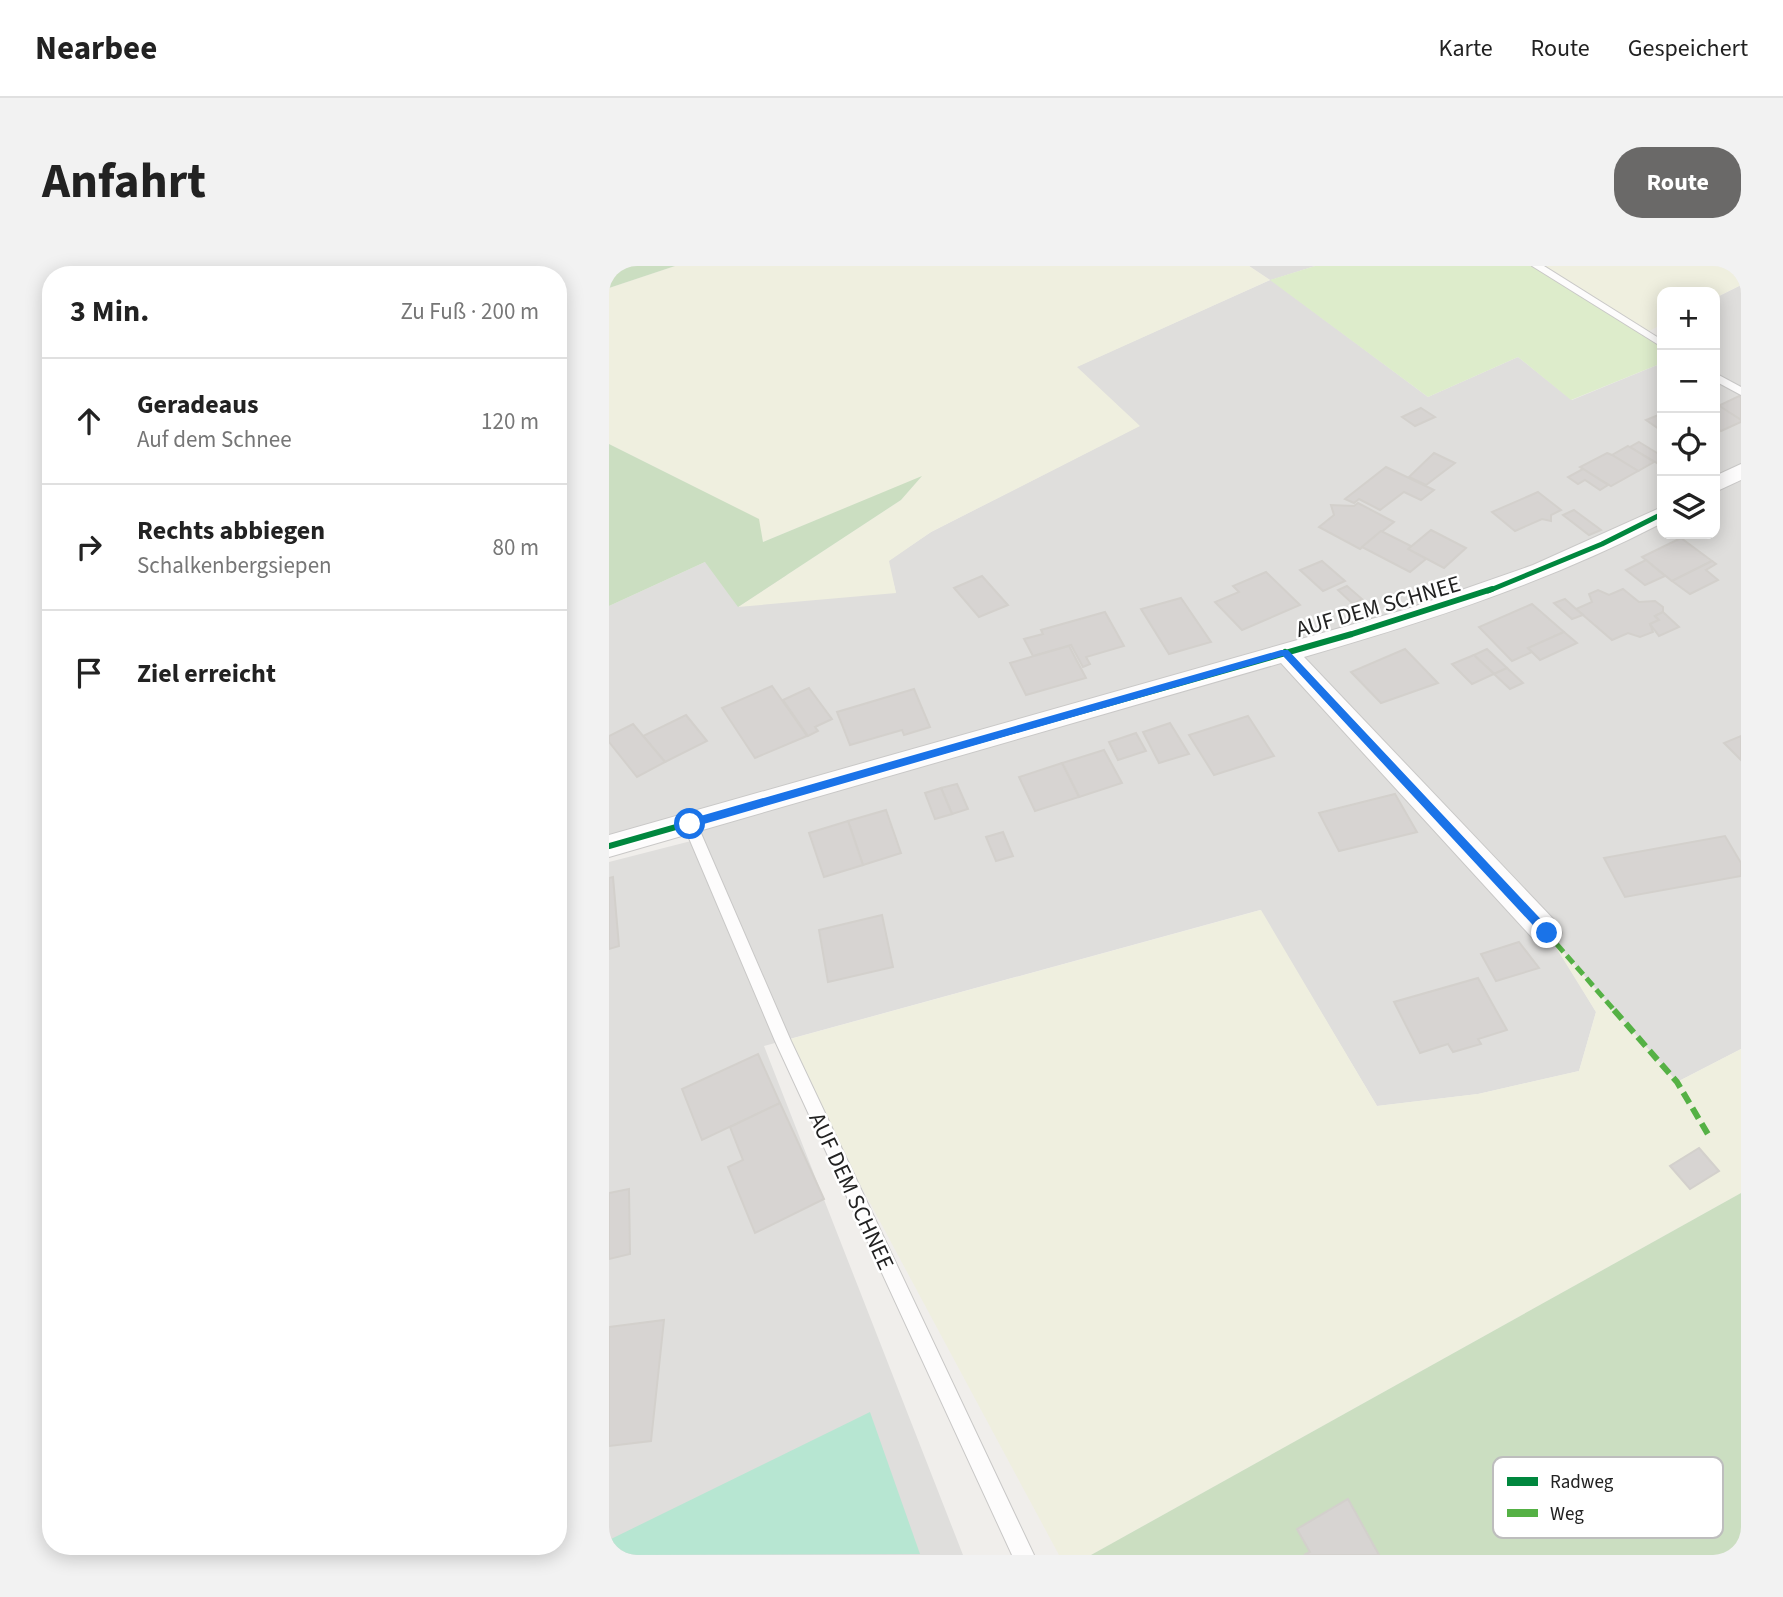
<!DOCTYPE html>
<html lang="de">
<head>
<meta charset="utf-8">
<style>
	:root { --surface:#fff; --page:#f2f2f2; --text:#222; --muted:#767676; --line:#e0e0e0; --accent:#6a6968 }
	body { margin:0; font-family:"Source Sans 3",sans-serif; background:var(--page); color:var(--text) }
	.controls { position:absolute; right:21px; top:21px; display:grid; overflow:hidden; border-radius:14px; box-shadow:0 4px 18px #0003 }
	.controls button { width:63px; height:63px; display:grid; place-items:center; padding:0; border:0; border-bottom:2px solid var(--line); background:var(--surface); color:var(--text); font:35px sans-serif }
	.stop { position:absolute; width:21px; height:21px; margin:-16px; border:5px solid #1a73e8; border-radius:50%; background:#fff }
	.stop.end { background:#1a73e8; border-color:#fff; box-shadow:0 2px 7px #0008 }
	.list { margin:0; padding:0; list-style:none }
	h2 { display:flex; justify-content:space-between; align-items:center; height:91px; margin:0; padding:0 28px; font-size:30px }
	h2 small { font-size:23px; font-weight:400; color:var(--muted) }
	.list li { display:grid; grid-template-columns:46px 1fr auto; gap:21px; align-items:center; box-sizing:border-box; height:126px; padding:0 28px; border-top:2px solid var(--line) }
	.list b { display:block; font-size:26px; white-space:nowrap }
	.list p { margin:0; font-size:23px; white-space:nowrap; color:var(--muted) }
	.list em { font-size:23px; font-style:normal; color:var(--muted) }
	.icon { flex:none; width:38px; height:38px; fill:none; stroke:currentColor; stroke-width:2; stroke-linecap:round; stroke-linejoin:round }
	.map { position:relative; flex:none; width:1132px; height:1289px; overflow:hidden; border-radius:28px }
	header { display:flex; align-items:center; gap:42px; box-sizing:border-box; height:98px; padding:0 35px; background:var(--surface); border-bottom:2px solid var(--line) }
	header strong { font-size:33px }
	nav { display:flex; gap:38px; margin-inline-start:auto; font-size:24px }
	.intro { display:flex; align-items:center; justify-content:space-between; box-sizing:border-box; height:168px; padding:0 42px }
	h1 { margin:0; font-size:49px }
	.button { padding:18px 32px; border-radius:28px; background:var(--accent); color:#fff; font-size:24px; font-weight:700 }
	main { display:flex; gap:42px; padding:0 42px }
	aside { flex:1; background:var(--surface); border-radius:28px; box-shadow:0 4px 18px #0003 }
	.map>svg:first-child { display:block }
</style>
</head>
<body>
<header>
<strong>Nearbee</strong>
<nav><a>Karte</a><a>Route</a><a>Gespeichert</a></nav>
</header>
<div class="intro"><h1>Anfahrt</h1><a class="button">Route</a></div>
<main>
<aside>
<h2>3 Min.<small>Zu Fuß · 200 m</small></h2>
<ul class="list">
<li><svg class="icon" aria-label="ahead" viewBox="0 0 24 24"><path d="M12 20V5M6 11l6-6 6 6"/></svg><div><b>Geradeaus</b><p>Auf dem Schnee</p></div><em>120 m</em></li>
<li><svg class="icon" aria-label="right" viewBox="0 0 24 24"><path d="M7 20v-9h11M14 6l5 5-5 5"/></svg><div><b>Rechts abbiegen</b><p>Schalkenbergsiepen</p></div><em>80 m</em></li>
<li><svg class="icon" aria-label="arrive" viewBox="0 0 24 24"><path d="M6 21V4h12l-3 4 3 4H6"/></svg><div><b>Ziel erreicht</b></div></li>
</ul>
</aside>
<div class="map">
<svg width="1132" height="1289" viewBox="0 0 1132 1289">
	<rect width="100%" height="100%" fill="#f0eeeb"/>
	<polygon fill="#dfdedc" points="640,0 706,0 662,14 819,131 909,91 963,134 1053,97 1053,268 1106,268 1106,32 1132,19 1132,783 1068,816 942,672 987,746 970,805 869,828 768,840 651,644 155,780 354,1289 0,1289 0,596 86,574 81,558 0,580 0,340 96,296 287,327 279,295 322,266 530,160 467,101 661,14"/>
	<g fill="#efefdf">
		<polygon points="66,0 640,0 661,14 468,101 531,160 322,266 280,295 287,327 129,341 292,234 312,211 154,276 149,253 0,178 0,22"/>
		<polygon points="928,0 1132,0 1132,19 1106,32 1106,26 1053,26 1053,58 1035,68"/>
		<polygon points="652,644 768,840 869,828 970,805 987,746 938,667 1068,816 1132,783 1132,927 482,1289 450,1289 174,775"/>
	</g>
	<polygon fill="#ddeccb" points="706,0 928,0 1053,78 1053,97 962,134 909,91 819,131 661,14"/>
	<g fill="#cbdec1">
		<polygon points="0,0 66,0 0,22"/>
		<polygon points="0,178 150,253 154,276 313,210 292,234 129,341 96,296 0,340"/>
		<polygon points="1132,927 1132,1289 482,1289"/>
	</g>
	<polygon fill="#b7e6d2" points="261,1146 311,1288 0,1289 0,1274"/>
	<g fill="#d7d4d2" stroke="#d3d0cc" stroke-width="2">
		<polygon points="1130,130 1132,131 1132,154 1109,140"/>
		<polygon points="1106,137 1132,154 1132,156 1112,165 1106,161"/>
		<polygon points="812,142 826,151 806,160 793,151"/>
		<polygon points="1052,148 1053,149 1053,165 1037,154"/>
		<polygon points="1030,176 1053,190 1053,194 1048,197 1021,181"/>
		<polygon points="1019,180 1045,196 1029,205 1003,189"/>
		<polygon points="825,187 846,197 817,219 800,211"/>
		<polygon points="998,187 1003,189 1029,205 1002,220 971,201"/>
		<polygon points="777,201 825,224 812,234 795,226 771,244 750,233 745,237 736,233"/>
		<polygon points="974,203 999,219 991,224 976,214 969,218 959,211"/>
		<polygon points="929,226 952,244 942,249 942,255 933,253 906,265 883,246"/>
		<polygon points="749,237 785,256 751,283 710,261 725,249 722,239 745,240"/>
		<polygon points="965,244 992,264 980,269 954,249"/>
		<polygon points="822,264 857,282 835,302 799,283"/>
		<polygon points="772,265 802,280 799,283 817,293 801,306 753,281"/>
		<polygon points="1072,272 1103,295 1063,315 1033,291"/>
		<polygon points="1037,294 1056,310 1036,319 1017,304"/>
		<polygon points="713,295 736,315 714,325 691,304"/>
		<polygon points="1103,295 1107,298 1097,304 1109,314 1081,328 1063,315"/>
		<polygon points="657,306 691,339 633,364 606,336 630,326 624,320"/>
		<polygon points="373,310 399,339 370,351 345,322"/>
		<polygon points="738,320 753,333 744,338 729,324"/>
		<polygon points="1014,323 1030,336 1046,335 1054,341 1054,346 1046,350 1050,354 1041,358 1044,366 1031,371 1019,367 1003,374 967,343 983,336 980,328 989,324 1000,329"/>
		<polygon points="572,332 602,376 560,388 532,343"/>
		<polygon points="956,333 967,343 974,349 963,353 945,337"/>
		<polygon points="923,338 955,366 919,382 923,386 903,395 870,361"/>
		<polygon points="496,346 515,380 477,391 481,398 474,401 462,379 424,390 415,373 434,368 432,364"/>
		<polygon points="1054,346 1070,361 1050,370 1041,358 1050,354 1046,350"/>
		<polygon points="955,366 968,377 931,394 919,382"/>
		<polygon points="460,380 477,412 417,429 401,397"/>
		<polygon points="796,383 829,417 772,437 742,406"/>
		<polygon points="878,383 898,402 885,408 865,389"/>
		<polygon points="865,389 885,408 863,418 843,398"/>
		<polygon points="898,402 914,417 901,423 885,408"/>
		<polygon points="163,420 198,470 146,492 113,442"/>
		<polygon points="200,422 223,453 206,461 209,465 199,470 174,434"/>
		<polygon points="305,423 321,461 295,469 293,464 241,479 228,446"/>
		<polygon points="77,449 98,475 56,496 34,470"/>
		<polygon points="639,450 665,490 605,509 580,469"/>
		<polygon points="561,457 580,488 550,497 534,466"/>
		<polygon points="24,458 56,496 28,511 0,476 0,470"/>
		<polygon points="527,467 537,485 509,494 500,476"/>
		<polygon points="1132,470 1132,494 1115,477"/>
		<polygon points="495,484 513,517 470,531 453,497"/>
		<polygon points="453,497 470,531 426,545 410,511"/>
		<polygon points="348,518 359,543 343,548 332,522"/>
		<polygon points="332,522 343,548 326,553 316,527"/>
		<polygon points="786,528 808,566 730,585 710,547"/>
		<polygon points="277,544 292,587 254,599 239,555"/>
		<polygon points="239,555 254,599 215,611 200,567"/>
		<polygon points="394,566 404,590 387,595 377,571"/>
		<polygon points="1116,570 1132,597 1132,610 1016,631 995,592"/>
		<polygon points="4,611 10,680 0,683 0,612"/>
		<polygon points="273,649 284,701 219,716 210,664"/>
		<polygon points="910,676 930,702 887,715 872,688"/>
		<polygon points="869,712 898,764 869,773 872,778 844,786 839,778 811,787 785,736"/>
		<polygon points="149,788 171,837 93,874 73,823"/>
		<polygon points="171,837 215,933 146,967 119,901 134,894 121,861"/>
		<polygon points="1090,882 1110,905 1081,923 1061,900"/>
		<polygon points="20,923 21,988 0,993 0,927"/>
		<polygon points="55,1054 42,1175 0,1180 0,1061"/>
		<polygon points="739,1233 770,1289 695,1289 701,1286 688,1263"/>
	</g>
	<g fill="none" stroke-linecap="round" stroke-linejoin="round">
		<defs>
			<g id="lane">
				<polygon points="923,0 935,0 1053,74 1053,81"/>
				<polygon points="1106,107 1132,121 1132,129 1106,115"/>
				<polygon points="81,552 88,558 182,775 425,1289 403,1289 166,775 74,558"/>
			</g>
			<g id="street">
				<polygon points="1132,198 1132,214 1106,226 1106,210"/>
				<path d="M1053,241V257C939,316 819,355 695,391L949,658L953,667L949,676L938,679L927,676L672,397L0,591V569L798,343L924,299Z"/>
			</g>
		</defs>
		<use href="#lane" stroke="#c9c8c7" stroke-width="2"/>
		<use href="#street" stroke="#c9c8c7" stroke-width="2"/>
		<use href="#lane" fill="#fdfcfc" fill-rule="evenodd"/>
		<use href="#street" fill="#fdfcfc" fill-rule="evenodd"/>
		<polyline stroke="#55b145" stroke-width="5" stroke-dasharray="10 5" stroke-linecap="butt" points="938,667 1006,745"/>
		<polyline stroke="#55b145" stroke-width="6" stroke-dasharray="12 6" stroke-linecap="butt" points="1005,744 1068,816 1100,870"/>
		<defs>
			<polyline id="cycleway-far1" points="879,325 993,278 1053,248"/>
			<g id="cycleway">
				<polyline points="676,386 938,667"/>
				<polyline points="0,580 743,368 883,323"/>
			</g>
		</defs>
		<use href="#cycleway-far1" stroke="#fff" stroke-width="9"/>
		<use href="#cycleway" stroke="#fff" stroke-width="10"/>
		<use href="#cycleway-far1" stroke="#00873e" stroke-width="5"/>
		<use href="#cycleway" stroke="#00873e" stroke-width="6"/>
	</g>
	<polygon fill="#1a73e8" points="672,384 679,384 942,664 942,670 934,670 674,390 81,562 75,558 81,553"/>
	<g text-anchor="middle" stroke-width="5" stroke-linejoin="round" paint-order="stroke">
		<g font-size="23" fill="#222" stroke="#fff">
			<text transform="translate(769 340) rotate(-16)" y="8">AUF DEM SCHNEE</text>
			<text transform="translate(243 925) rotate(65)" y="8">AUF DEM SCHNEE</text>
		</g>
	</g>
	<rect x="884" y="1191" width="230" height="81" rx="10" fill="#fff" stroke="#bdbdbd" stroke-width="2"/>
	<rect x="898" y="1211" width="31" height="9" fill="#00873e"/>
	<rect x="898" y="1243" width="31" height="8" fill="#55b145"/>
	<g font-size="19" fill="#222">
		<text x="941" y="1222">Radweg</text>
		<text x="941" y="1254">Weg</text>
	</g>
</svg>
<div class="controls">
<button>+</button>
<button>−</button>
<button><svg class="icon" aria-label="locate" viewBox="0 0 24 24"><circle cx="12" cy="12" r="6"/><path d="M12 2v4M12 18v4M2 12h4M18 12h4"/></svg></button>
<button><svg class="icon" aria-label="layers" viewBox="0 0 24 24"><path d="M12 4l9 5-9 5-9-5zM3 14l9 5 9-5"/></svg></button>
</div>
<div class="stop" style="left:81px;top:558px"></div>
<div class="stop end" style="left:938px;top:667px"></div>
</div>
</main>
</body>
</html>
